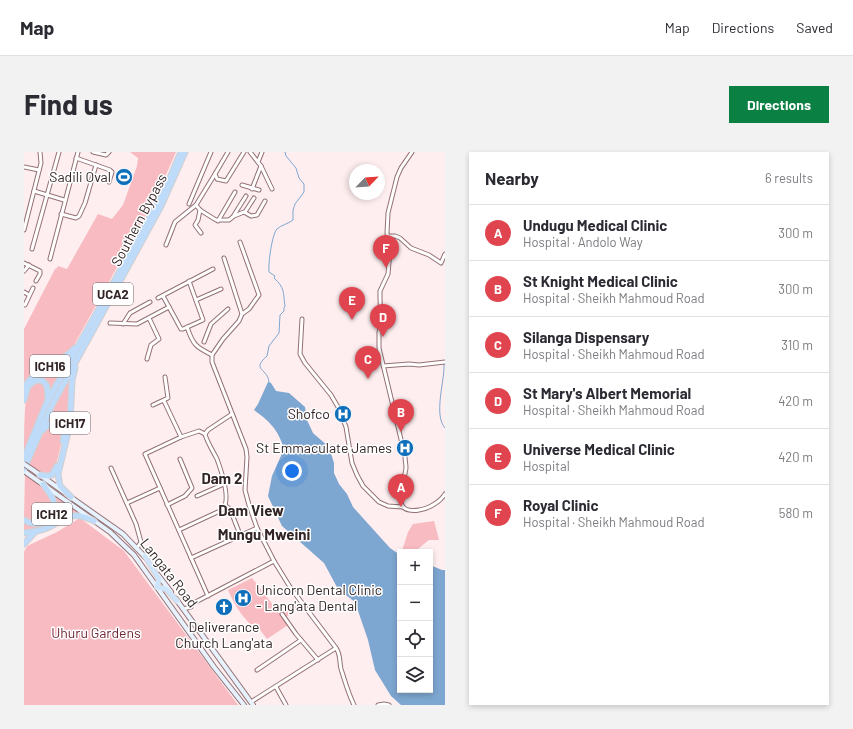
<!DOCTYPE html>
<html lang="en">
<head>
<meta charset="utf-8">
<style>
	:root { --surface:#fff; --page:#f2f2f3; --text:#2b2b33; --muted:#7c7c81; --line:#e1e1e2; --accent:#0b8043 }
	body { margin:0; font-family:Barlow,sans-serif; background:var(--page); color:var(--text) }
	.controls { position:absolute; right:12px; bottom:12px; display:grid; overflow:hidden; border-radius:0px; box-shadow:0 2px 6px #0003 }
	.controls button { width:36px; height:36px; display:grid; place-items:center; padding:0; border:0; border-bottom:1px solid var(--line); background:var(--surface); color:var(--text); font:20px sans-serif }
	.compass { position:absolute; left:325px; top:12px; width:36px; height:36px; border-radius:50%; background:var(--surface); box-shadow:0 2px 6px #0003; rotate:65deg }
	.you { position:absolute; left:268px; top:319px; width:14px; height:14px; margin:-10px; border:3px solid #fff; border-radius:50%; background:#1a73e8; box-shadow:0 0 0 6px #1a73e833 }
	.badge { display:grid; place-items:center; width:26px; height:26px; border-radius:50%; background:var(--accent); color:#fff; font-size:13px; font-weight:700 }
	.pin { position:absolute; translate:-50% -33px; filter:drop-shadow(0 1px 2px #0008) }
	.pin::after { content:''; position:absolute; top:21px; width:14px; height:12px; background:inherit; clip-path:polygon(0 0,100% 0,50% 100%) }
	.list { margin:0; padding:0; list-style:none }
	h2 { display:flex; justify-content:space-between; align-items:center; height:52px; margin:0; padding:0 16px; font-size:17px }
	h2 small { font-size:13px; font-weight:400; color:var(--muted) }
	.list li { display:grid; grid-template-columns:26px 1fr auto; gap:12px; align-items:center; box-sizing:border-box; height:56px; padding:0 16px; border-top:1px solid var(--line) }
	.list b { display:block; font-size:15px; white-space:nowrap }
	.list p { margin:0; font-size:13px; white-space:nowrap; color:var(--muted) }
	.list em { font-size:13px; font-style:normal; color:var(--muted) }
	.icon { flex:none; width:22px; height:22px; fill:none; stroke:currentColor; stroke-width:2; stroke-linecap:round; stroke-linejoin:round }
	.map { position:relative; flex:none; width:421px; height:553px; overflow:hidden; border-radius:0px }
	header { display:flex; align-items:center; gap:24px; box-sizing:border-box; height:56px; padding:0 20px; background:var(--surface); border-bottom:1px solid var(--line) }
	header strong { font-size:19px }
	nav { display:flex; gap:22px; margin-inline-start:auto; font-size:14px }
	.intro { display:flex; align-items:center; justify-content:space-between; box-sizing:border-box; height:96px; padding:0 24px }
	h1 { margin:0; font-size:28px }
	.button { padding:10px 18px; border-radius:0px; background:var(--accent); color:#fff; font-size:14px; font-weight:700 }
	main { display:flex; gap:24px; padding:0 24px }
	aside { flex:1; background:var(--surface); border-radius:0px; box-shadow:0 2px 6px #0003 }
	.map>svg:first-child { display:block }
</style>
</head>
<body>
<header>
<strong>Map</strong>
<nav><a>Map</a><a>Directions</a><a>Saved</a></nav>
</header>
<div class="intro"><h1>Find us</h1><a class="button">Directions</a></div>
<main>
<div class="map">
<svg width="421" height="553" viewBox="0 0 421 553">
	<rect width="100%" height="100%" fill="#feeef0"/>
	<g fill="#f8bbc1">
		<polygon points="106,0 152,0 134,41 49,195 0,233 0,177 31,117 33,116 34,114 43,117 74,62 88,67 99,53 113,14 114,6"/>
		<polygon points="51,198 25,245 24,231 7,229"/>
		<polygon points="50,218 42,280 39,274 20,274 40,234"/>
		<path d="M11,230H16L23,236L21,249L0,301C0,287 0,248 4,237C6,235 9,232 11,230Z"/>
		<path d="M29,273L35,274L39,284L32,313L29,320C19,325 13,318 4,312C10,299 15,278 29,273Z"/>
		<path d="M1,322C10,329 21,335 26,345C35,364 16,377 0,365Z"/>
		<polygon points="24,337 59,363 17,376 0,379 0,370 12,374 31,360"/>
		<polygon points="56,366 100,399 214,553 0,553 0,400 3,394 33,380"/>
		<polygon points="410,369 415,388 405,388 390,400 378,399 384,380 389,372"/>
		<path d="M228,426L256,462L272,450L275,455L260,467L264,473L243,487L231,471L227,473C217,463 210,452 204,438Z"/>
	</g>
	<path fill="#7da6d0" d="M244,230L247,231L252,239L265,241L281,255L283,266V268L289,281L305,295L310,311V321L315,332L323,342L329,355L366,396L376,403V538H406V413L418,418H421V553H377L367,544L351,518L344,488L331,450L314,437L300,411L258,374L244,344L248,324L260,297C254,277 246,270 230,258L234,252Z"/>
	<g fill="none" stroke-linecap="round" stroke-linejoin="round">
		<g stroke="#7da6d0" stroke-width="1">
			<path d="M420,212C421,229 409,263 421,276"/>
			<path d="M245,231C245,216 226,219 243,204L245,194L255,181L256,163L260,159V156L261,154C259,140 261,136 250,126L251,124L245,120C244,112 248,82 253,77C257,73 264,72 269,68V58L271,52L280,40V32L275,26L272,16L262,4L261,0"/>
		</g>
		<defs>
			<g id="minor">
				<polyline points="69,0 82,3 85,0"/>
				<polyline points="204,0 191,22 193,27 202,29 220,0"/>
				<polyline points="226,0 237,14 248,37"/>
				<path d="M388,0L377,16L373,25L364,61L363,81L366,99L364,122L356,139V146L357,174L355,180V196L381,304C381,308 382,312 382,316C381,325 374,346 378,353C380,359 390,359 395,358C404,357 416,350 421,342"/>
				<polyline points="52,6 86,18 88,20 85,30"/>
				<polyline points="234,10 238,0"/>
				<polyline points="0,15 15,18"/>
				<polyline points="218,33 235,38"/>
				<polyline points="228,37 237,14"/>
				<polyline points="10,39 40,48"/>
				<polyline points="165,52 187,0"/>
				<polyline points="172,53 191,22"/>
				<polyline points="176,58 174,68 171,73 177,81"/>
				<polyline points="221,60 230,46"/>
				<polyline points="37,62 52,66 55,64 61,51 72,13"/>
				<polyline points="210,63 222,44"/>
				<polyline points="194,69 211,40"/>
				<polyline points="0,78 17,11 16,0"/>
				<polyline points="364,84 371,84 376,86 387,96 405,103 417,111 421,102"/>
				<polyline points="216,90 235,143 225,157 218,162 215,169 199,187 188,203 188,210 222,297 223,305 221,338 225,353 233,376 250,409 266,435 312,496 227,550"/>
				<polyline points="142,93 151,70 172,53 176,58 192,68 205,68 210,64 220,60 227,64 233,63 241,49"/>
				<polyline points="8,97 35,0"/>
				<polyline points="200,106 218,162"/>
				<polyline points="26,107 54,0"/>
				<polyline points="0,111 16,119 16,122 12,129"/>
				<polyline points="0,119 5,113"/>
				<polyline points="0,140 5,143"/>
				<polyline points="139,144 157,177 159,177 179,168 165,129"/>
				<polyline points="134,146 189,117"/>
				<polyline points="172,148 197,137"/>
				<polyline points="1,153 9,136"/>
				<polyline points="278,167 276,202 281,211 307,243 314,255 322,275 328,311 333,323 339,334 355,350 364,354 379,355"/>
				<polyline points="86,171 113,172 145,155"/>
				<polyline points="99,172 106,161 126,150"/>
				<path d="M163,175C169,193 172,195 188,203"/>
				<polyline points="180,190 187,172 204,157"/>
				<polyline points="123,207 127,193 135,187 125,166"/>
				<polyline points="359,214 385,212 395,213 421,210"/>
				<polyline points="140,249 157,285 175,279 181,282"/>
				<polyline points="129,253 144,246 141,225"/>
				<polyline points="157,285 121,302 184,444"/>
				<polyline points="87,316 112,372 117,390 113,396"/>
				<polyline points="173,344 200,332"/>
				<polyline points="103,351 136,336"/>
				<polyline points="143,353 161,344 168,336 156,307"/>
				<polyline points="202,354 206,357 215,380"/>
				<path d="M155,378L198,358C208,349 197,318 193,307C189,299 183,290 181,282L184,278L208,262"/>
				<polyline points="167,406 233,376"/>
				<polyline points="159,457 167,455 166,453 250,409"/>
				<polyline points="258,462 272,482 294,508"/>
				<path d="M312,496C317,503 315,509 317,517C321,529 324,541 330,553"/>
				<polyline points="233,518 277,488"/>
				<polyline points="252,535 262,553"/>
				<polyline points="354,553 360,552 365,553"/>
			</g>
			<g id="secondary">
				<polyline points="9,318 40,340"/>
				<polyline points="0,319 86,380 110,403 190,515 220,553"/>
				<polyline points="45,344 99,382 122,406"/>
				<polyline points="134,423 147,440"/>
				<polyline points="152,447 229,553"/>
			</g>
			<polyline id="primary" points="121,404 135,427 133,435 142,437 153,449"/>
			<g id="trunk">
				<path d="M0,237C5,224 17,220 28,213C37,208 44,203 51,196"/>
				<polyline points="0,248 4,234 12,228 19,229 23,234 24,247"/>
				<path d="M19,278L25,272C37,269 42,279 39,289"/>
				<polyline points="0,306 23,250 140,40 157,0"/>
				<polyline points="0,317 28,253 137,54 161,0"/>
				<polyline points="16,323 23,324 28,323 33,314"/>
				<polyline points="47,345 36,334 34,322 46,272 48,228 51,216"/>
				<path d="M0,368C13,377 34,369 30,351C29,344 23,338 19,332"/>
				<path d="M0,381C9,380 17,379 25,375C43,366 49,358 70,369"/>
				<polyline points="0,392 11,380"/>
			</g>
		</defs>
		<use href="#minor" stroke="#937175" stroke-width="5"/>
		<use href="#secondary" stroke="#937175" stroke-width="6"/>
		<use href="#primary" stroke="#d2cfcf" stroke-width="6"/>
		<use href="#trunk" stroke="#d2cfcf" stroke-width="7"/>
		<use href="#minor" stroke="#fff" stroke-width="3"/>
		<use href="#secondary" stroke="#e6f2fd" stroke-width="4"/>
		<use href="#primary" stroke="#cee4fb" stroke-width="4.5"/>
		<use href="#trunk" stroke="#bedbfa" stroke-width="5"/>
		<defs>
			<polyline id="secondary-bridge" points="0,312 9,318"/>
		</defs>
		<use href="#secondary-bridge" stroke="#937175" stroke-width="6" stroke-linecap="butt"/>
		<use href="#secondary-bridge" stroke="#e6f2fd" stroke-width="4"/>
	</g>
	<defs>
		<symbol id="stadium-disc" viewBox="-11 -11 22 22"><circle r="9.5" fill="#0f6fbb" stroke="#fff"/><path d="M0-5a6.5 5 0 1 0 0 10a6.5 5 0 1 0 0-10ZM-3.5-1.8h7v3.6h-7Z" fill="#fff"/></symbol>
		<symbol id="hospital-disc" viewBox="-11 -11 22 22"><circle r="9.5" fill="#0f6fbb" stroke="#fff"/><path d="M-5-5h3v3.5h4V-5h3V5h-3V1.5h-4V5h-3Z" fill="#fff"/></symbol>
		<symbol id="church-disc" viewBox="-11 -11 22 22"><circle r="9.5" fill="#0f6fbb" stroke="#fff"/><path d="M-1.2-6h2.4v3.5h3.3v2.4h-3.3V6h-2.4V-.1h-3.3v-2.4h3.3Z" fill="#fff"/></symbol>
	</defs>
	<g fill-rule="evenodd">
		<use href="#stadium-disc" x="90" y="15" width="20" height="20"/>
		<use href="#hospital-disc" x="309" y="252" width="20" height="20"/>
		<use href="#hospital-disc" x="371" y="286" width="20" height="20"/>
		<use href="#hospital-disc" x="209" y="436" width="20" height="20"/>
		<use href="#church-disc" x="190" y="445" width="20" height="20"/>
	</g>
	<g text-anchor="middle" stroke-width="3" stroke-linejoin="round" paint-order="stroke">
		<g fill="#fff" stroke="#706667" stroke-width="1">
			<rect x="69" y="131" width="40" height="22" rx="3"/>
			<rect x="6" y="203" width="40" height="22" rx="3"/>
			<rect x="26" y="260" width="40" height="22" rx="3"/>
			<rect x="8" y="351" width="40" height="22" rx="3"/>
		</g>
		<g font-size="13" font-weight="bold" fill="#332526">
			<text x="89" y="147">UCA2</text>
			<text x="26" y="219">ICH16</text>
			<text x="46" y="276">ICH17</text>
			<text x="28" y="367">ICH12</text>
		</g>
		<g font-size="14" fill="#332526" stroke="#fff" text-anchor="end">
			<text x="87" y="30">Sadili Oval</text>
			<text x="306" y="267">Shofco</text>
			<text x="368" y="301">St Emmaculate James</text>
			<text x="232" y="443" text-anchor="start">Unicorn Dental Clinic<tspan x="232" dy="16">- Lang'ata Dental</tspan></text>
			<text x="200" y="480" text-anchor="middle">Deliverance<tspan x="200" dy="16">Church Lang'ata</tspan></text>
		</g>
		<g font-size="14" fill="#332526" stroke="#fff">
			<text transform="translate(115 68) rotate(-62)" y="5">Southern Bypass</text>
			<text transform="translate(145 421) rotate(52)" y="5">Langata Road</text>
		</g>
		<g font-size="14" fill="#712635" stroke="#fff">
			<text x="72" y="486">Uhuru Gardens</text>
		</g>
		<g font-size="15" font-weight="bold" fill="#332526" stroke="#fff">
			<text x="198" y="332">Dam 2</text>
			<text x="227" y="364">Dam View</text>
			<text x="240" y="388">Mungu Mweini</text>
		</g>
	</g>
</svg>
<div class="controls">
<button>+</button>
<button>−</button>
<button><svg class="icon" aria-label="locate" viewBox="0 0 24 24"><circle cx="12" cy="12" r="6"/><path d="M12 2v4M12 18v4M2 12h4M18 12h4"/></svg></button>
<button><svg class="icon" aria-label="layers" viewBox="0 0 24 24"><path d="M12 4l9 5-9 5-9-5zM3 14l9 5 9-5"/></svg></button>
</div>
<svg class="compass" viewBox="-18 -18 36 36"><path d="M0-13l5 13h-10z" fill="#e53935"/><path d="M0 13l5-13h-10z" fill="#7c7c81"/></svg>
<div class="you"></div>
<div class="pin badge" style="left:377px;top:355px;background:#e0444e">A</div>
<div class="pin badge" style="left:377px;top:280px;background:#e0444e">B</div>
<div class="pin badge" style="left:344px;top:227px;background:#e0444e">C</div>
<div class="pin badge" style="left:359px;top:185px;background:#e0444e">D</div>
<div class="pin badge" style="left:328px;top:168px;background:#e0444e">E</div>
<div class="pin badge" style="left:362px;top:116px;background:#e0444e">F</div>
</div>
<aside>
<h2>Nearby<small>6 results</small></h2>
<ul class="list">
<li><span class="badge" style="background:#e0444e">A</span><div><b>Undugu Medical Clinic</b><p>Hospital · Andolo Way</p></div><em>300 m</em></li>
<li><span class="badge" style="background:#e0444e">B</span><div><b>St Knight Medical Clinic</b><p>Hospital · Sheikh Mahmoud Road</p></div><em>300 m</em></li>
<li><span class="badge" style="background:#e0444e">C</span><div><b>Silanga Dispensary</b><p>Hospital · Sheikh Mahmoud Road</p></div><em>310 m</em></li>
<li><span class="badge" style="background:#e0444e">D</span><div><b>St Mary's Albert Memorial</b><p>Hospital · Sheikh Mahmoud Road</p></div><em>420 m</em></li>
<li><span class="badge" style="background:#e0444e">E</span><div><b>Universe Medical Clinic</b><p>Hospital</p></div><em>420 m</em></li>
<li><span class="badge" style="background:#e0444e">F</span><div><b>Royal Clinic</b><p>Hospital · Sheikh Mahmoud Road</p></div><em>580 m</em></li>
</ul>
</aside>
</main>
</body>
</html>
